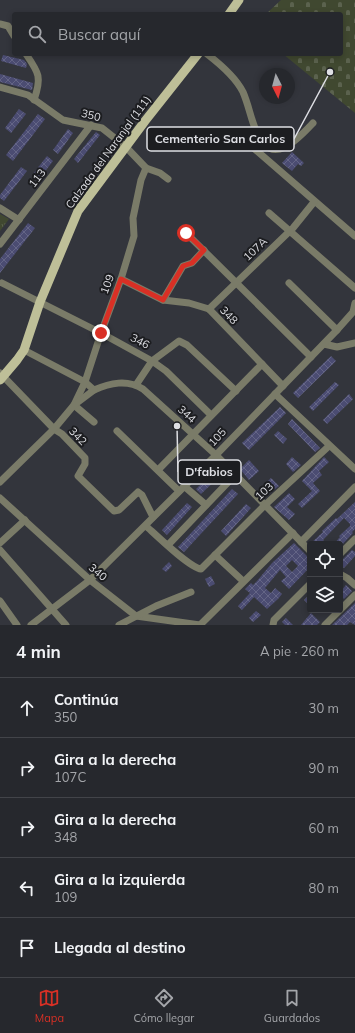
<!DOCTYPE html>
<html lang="es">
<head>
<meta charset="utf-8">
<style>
	:root { --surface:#26282d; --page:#2e3035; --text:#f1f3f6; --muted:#a4a6aa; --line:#424449; --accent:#d93025 }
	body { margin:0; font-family:Mulish,sans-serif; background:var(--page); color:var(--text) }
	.controls { position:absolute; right:12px; bottom:12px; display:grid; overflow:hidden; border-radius:4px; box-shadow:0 2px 6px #0003 }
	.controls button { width:36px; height:36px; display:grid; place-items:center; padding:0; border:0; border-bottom:1px solid var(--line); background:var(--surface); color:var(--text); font:20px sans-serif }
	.compass { position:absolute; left:259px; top:68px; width:36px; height:36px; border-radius:50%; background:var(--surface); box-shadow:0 2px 6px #0003; rotate:174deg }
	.stop { position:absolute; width:12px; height:12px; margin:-9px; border:3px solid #d93025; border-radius:50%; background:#fff }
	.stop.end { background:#d93025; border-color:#fff; box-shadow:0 1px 4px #0008 }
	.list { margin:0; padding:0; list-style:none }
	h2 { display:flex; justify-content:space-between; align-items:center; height:52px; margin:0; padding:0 16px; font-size:17px }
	h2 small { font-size:13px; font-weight:400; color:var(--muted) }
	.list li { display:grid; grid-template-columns:26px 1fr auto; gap:12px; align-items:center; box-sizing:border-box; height:60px; padding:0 16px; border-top:1px solid var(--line) }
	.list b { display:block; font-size:15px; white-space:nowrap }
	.list p { margin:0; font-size:13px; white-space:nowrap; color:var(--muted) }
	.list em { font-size:13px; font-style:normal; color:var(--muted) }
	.icon { flex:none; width:22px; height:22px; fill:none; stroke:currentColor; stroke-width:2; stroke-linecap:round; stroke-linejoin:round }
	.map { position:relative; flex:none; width:355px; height:625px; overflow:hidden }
	.search { position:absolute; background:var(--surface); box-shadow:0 2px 6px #0003; left:12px; right:12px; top:12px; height:44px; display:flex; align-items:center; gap:10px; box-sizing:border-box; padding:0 14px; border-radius:4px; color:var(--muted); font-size:15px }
	.sheet { height:352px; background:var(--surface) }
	nav { display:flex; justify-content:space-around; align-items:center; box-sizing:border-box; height:56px; border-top:1px solid var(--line); background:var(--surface); font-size:11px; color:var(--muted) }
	nav a { display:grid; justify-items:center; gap:2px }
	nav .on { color:var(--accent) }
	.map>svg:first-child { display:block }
</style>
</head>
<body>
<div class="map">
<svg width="355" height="625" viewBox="0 0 355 625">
	<defs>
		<pattern id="grass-tufts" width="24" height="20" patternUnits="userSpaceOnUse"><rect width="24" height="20" fill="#404830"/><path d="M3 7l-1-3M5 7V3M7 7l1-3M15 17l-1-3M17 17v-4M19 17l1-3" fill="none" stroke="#5b624e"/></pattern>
		<pattern id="cemetery-stones" width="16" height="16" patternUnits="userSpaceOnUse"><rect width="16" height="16" fill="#404830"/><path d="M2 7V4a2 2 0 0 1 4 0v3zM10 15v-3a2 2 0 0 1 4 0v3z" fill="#5b624e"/></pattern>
		<pattern id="building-cross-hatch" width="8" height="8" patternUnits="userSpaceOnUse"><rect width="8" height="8" fill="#4b4c72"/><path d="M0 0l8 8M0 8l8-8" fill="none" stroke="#646586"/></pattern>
	</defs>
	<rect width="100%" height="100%" fill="#33353c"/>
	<polygon fill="url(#grass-tufts)" points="0,214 9,219 0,231"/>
	<polygon fill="url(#cemetery-stones)" points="281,0 355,0 355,113 283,54 341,54 341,14 266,14"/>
	<g fill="url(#building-cross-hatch)" fill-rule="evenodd">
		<polygon points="3,55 24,60 27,64 26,68 1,61"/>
		<polygon points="0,74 33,83 32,90 0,82"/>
		<polygon points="19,109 26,114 11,133 5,128"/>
		<polygon points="38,114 45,119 13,161 6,155"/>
		<polygon points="68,129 73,133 58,154 53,150"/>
		<polygon points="96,132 100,135 78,163 74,159"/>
		<polygon points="292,152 304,163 301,166 298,164 292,171 282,163"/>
		<polygon points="47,156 53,161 39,179 33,174"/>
		<polygon points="21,167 27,171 4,201 0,198 0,195"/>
		<polygon points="28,223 35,228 0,273 0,259"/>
		<polygon points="331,356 336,361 298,398 293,393"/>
		<polygon points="335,382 339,385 313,411 309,407"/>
		<polygon points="349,394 353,399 327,424 323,420"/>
		<polygon points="280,407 286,413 249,450 242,443"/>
		<polygon points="292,419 320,448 315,452 288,424"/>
		<polygon points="278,431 287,439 283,444 274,435"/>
		<polygon points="292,457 301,465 293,472 286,464"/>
		<polygon points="324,457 329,462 319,471 322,475 313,483 320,491 302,508 298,504 312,491 302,481"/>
		<polygon points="249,460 259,471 249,480 240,469"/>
		<polygon points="217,469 222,474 201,494 196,489"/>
		<polygon points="271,478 279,486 275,489 267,482"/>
		<polygon points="232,489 238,494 184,552 178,547"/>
		<polygon points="289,493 295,499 287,507 295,514 289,520 274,507"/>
		<polygon points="355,502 355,529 352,532 353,533 340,547 340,544 334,544 340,537 339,536 350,526 350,524 344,518 323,540 326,544 310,544 323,532 322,531 336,518 337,519"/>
		<polygon points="187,503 192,507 167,535 162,530"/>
		<polygon points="246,504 251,508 226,536 221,531"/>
		<path d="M294,543L307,556L310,557V567L289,589L281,581L286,577L280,570L265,588L271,593L275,588L282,594L278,599L267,609L254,597L242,610L238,606L250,593L245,589L251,583L253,585L257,581L272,563ZM292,560L298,566L292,572L286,566Z"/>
		<polygon points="352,550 355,552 355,556 344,568 340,565 340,562"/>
		<polygon points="169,562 172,566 166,572 162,569"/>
		<polygon points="211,576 215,584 209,587 205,579"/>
		<polygon points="346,585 352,591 344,599 340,595 340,592"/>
		<polygon points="310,594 310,606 304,600"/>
		<polygon points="355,603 355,625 350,622 347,625 332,625"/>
		<polygon points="256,611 261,615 253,622 249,618"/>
		<polygon points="311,613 320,622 317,625 301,625"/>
		<polygon points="286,618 293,625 285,625 282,622"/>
	</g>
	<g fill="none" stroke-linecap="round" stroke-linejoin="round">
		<g stroke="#7a7b68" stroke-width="7">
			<polyline points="0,24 8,26 14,36"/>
			<path d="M26,54C39,73 42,77 34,100"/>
			<path d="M207,54C220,64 236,78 243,92C249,106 251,120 257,133C272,168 298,139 313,123"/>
			<polyline points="0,87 28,95 63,120 102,128 126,147 146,168 160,173 168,179"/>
			<polyline points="259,136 250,145 355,236"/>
			<polyline points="0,208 19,220"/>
			<polyline points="269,213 355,288"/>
			<polyline points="186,233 311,357"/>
			<polyline points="0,244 91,125"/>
			<polyline points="121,279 163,300 189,303 209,309 283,386"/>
			<polyline points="2,283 101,333 152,361 166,371 211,415"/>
			<polyline points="289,283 337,330"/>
			<polyline points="163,300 183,266 192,263 204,250"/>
			<polyline points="209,309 293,228 314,202"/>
			<polyline points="324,344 337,347 355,343"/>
			<path d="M24,350L85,382L94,390C110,383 127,379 143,389L216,455L310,551"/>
			<polyline points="0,373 54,429 62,434 85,458 85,464 78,476 114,511 119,510 138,492 142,495 153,517"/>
			<polyline points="136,385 152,361 179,341 187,345 236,391"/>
			<polyline points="275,394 355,469"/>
			<polyline points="94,422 74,405 85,382 101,333 121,279 134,236 133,218 141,180 146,168"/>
			<polyline points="117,431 179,491"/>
			<polyline points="158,470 262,364"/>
			<polyline points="0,482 54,429 74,405 94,390"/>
			<polyline points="184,486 206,505"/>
			<polyline points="0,498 90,580 136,616 200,625"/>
			<path d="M146,526C156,535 190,568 201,569L265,505L329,446"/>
			<polyline points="301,542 355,487"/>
			<polyline points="0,543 25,520"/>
			<polyline points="168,545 235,475"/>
			<polyline points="0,550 66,625"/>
			<polyline points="340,554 355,539"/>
			<polyline points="215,555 243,581"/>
			<polyline points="340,574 347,578 355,585"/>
			<polyline points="0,601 17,625"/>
			<polyline points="31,625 90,580 216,455 337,330 353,312 355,303"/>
			<polyline points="119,625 156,606 191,592"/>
			<polyline points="200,625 293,533"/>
			<polyline points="273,625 274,620 310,584"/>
			<polyline points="325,625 355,595"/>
		</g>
		<g stroke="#bebf98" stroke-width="9">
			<polyline points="229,14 239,0"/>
			<polyline points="0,380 17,360 24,350 40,302 78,211 145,121 198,54"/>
		</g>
	</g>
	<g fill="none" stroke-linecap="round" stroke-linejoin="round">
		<polyline stroke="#d93025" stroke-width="5" points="101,333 121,279 163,300 183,266 192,263 204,250 186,233"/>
	</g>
	<g text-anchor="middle" stroke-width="4" stroke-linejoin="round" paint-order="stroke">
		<g font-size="11" fill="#dedfe4" stroke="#1c1d20">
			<text transform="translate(91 115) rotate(14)" y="4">350</text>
			<text transform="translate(108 152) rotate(-54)" y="4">Calzada del Naranjal (111)</text>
			<text transform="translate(37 178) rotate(-52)" y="4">113</text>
			<text transform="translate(255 249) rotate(-44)" y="4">107A</text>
			<text transform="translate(107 284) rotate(-70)" y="4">109</text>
			<text transform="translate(229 315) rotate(46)" y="4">348</text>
			<text transform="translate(140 341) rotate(28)" y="4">346</text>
			<text transform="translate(187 414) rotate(41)" y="4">344</text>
			<text transform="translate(78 436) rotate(46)" y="4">342</text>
			<text transform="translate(217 437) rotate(-47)" y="4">105</text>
			<text transform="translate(264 491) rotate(-43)" y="4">103</text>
			<text transform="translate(98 572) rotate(40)" y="4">340</text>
		</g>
	</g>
	<path fill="none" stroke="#dedfe4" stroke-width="1.5" d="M330 72L294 139M177 426L178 472"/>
	<g fill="#dedfe4" stroke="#1c1d20" stroke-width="1.5">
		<circle cx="330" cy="72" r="4"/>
		<circle cx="177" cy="426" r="4"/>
	</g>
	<g fill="#1c1d20" stroke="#dedfe4" stroke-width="1.5">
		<rect x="147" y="127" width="147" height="24" rx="4"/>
		<rect x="178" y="460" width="63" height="24" rx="4"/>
	</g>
	<g font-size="12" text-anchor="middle" font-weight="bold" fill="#dedfe4">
		<text x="220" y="143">Cementerio San Carlos</text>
		<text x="209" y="476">D'fabios</text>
	</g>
</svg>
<div class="controls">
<button><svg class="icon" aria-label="locate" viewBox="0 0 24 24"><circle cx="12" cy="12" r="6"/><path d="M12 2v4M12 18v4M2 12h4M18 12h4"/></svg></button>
<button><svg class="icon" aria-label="layers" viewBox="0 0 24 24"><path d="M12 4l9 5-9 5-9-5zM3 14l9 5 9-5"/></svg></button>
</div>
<svg class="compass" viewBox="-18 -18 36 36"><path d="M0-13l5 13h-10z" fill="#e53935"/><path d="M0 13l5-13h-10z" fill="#a4a6aa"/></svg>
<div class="stop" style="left:186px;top:233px"></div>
<div class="stop end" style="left:101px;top:333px"></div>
<div class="search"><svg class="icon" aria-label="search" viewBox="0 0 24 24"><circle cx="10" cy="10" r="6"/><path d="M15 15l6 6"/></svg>Buscar aquí</div>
</div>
<section class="sheet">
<h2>4 min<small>A pie · 260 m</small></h2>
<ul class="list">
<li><svg class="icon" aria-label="ahead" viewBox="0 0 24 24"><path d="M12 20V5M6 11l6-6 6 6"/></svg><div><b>Continúa</b><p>350</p></div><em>30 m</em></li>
<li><svg class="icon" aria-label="right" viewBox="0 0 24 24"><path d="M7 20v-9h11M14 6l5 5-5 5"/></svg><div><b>Gira a la derecha</b><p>107C</p></div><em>90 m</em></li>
<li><svg class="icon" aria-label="right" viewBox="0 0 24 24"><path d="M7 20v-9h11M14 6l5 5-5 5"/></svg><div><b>Gira a la derecha</b><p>348</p></div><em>60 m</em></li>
<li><svg class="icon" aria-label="left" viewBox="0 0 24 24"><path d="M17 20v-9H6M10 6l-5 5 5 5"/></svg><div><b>Gira a la izquierda</b><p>109</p></div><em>80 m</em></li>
<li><svg class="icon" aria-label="arrive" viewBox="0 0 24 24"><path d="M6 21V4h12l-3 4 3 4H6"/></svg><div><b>Llegada al destino</b></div></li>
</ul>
</section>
<nav>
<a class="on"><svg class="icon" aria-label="map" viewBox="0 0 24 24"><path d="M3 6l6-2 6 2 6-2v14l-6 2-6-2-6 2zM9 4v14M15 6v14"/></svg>Mapa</a>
<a><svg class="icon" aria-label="directions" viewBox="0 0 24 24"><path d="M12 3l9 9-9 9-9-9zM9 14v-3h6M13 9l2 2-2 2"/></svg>Cómo llegar</a>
<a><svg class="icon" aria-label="saved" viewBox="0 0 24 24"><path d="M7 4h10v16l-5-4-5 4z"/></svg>Guardados</a>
</nav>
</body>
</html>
